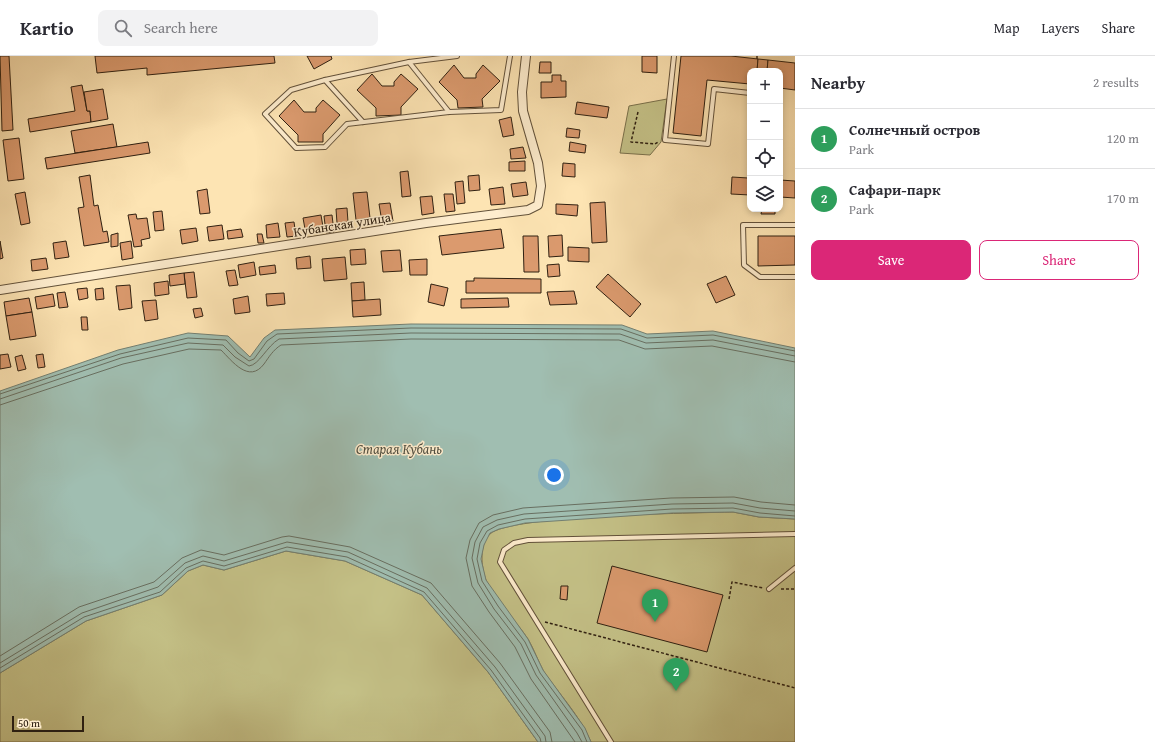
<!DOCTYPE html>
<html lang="en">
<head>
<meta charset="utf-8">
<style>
	:root { --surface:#fff; --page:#f2f2f3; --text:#2b2b33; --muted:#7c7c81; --line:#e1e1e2; --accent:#db2777 }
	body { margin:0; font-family:"Gentium Book Plus",serif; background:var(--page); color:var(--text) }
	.controls { position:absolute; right:12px; top:12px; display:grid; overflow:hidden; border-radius:8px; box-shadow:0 2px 6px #0003 }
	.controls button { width:36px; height:36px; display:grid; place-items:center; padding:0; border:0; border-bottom:1px solid var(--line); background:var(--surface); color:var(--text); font:20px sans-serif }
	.scale { position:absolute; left:12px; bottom:10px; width:72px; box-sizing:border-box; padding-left:4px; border:2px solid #2f2011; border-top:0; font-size:11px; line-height:14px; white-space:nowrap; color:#2f2011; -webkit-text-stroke:3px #feedce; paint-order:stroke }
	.you { position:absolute; left:554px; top:419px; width:14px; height:14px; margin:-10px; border:3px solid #fff; border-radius:50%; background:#1a73e8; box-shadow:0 0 0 6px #1a73e833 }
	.badge { display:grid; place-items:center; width:26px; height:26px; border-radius:50%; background:var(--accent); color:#fff; font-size:13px; font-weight:700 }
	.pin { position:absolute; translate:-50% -33px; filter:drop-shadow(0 1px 2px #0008) }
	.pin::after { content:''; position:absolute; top:21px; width:14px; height:12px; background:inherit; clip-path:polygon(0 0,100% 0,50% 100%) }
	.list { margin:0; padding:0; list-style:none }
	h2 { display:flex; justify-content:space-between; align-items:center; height:52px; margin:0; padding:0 16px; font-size:17px }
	h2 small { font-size:13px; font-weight:400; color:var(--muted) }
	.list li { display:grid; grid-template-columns:26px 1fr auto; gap:12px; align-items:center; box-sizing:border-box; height:60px; padding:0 16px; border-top:1px solid var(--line) }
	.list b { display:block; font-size:15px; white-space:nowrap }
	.list p { margin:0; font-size:13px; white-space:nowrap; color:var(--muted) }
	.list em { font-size:13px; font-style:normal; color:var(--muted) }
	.actions { display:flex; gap:8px; padding:12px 16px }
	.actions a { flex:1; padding:9px 0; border:1px solid var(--accent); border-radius:8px; text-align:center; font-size:14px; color:var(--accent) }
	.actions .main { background:var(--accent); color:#fff }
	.icon { flex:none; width:22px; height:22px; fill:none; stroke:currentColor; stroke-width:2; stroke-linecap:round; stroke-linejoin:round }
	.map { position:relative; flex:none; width:795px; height:686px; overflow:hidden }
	header { display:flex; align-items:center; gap:24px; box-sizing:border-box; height:56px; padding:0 20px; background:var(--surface); border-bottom:1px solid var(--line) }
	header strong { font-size:19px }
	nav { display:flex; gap:22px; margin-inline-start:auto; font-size:14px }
	.search { width:280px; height:36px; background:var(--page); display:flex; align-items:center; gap:10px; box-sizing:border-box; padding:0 14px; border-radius:8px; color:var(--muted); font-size:15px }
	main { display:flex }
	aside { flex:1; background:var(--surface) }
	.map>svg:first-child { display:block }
</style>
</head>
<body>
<header>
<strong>Kartio</strong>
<div class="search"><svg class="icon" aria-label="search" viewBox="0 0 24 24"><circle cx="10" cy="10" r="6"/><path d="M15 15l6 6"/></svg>Search here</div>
<nav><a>Map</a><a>Layers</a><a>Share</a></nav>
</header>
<main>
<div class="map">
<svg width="795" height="686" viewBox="0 0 795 686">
	<rect width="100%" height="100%" fill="#fde4b3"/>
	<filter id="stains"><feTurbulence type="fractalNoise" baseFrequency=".005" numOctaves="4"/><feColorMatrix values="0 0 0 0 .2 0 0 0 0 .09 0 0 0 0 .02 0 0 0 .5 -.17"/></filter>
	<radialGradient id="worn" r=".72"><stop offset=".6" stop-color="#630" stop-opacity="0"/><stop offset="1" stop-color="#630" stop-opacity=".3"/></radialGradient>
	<g fill="#c5c288" stroke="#7a714c">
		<polygon points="667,43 661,86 650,99 620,97 629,50"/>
		<path d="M733,456L759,461L795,463V686H591C580,660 560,639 544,616C538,605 534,593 528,583C515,563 495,546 486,524C481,510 479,489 490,478C509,459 697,457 733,456Z"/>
		<polygon points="286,495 345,505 422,539 488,616 538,686 0,686 0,617 86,565 162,539 188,515 203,509 224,514"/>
	</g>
	<polygon fill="#a0beb1" stroke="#737f71" points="411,268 622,269 647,278 713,275 795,292 795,463 759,461 733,456 672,457 525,467 499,473 490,477 484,489 481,503 486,524 528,583 543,614 585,672 591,686 538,686 488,616 422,539 345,505 286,495 224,514 203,509 188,515 162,539 86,565 0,617 0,335 118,294 188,277 228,280 250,301 264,282 275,274"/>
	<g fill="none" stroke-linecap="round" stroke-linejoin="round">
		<g stroke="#686f61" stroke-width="1">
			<polyline points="0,338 120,298 188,282 226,284 238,297 249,305 254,303 267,285 277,278 411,272 621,273 647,282 713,279 795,295"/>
			<path d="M0,343L121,302L188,287L223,289L235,301L249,310C259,309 267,290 279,283L411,277L620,278L646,287L713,284L795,300"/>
			<path d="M0,349L123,308L189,293L221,294C232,305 249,328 264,308C269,301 273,294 281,289L411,283L619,284L645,293L712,290L795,306"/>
			<polyline points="0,600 79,551 154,526 182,502 201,494 224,499 282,481 289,480 350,491 431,527 500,607 550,676 552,686"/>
			<polyline points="0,607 82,557 158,531 185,507 203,500 224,505 287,486 348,496 427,532 495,611 545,680 546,686"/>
			<polyline points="0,612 84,561 160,536 186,512 203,505 224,510 287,491 347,501 424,536 491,614 540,682 541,686"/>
			<polyline points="575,686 531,623 515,591 489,556 472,530 466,502 470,484 479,467 493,459 523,452 671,442 734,441 761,446 795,449"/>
			<polyline points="582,686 577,677 536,619 521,588 494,553 478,527 472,502 475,486 483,471 497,464 524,458 672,448 733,447 760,452 795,455"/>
			<polyline points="587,686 582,674 540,617 525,586 498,550 482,525 477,503 480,487 487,475 498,469 525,463 672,453 733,452 760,457 795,460"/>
		</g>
	</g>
	<g fill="#db9a6e" stroke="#2f2011">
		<polygon points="0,0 9,0 13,74 2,75"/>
		<polygon points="95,0 274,0 275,7 147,19 147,12 97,17"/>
		<polygon points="307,0 331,0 332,3 314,13"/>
		<polygon points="642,0 657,0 657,17 642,16"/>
		<polygon points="681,0 731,0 758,3 757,15 750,15 750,28 707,24 701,80 673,77"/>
		<polygon points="758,3 768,4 767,15 757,15"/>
		<polygon points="768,4 795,7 795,34 780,32 780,15 767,15"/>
		<polygon points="540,6 551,6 551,17 539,17"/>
		<polygon points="454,9 464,22 476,22 476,18 483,9 500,25 482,43 483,51 458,52 457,44 439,26"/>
		<polygon points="372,18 382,30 394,30 394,26 401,18 418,33 401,51 401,59 376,60 376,52 357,34"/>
		<polygon points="552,19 561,19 561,25 566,25 566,41 541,42 541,26 552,26"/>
		<polygon points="82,29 87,55 90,55 91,66 30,76 28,63 75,55 71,31"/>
		<polygon points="103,33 108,63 91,66 90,55 87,55 84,36"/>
		<polygon points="294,44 304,56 316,56 316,52 323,44 340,59 323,78 323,86 298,86 298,79 279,60"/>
		<polygon points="577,46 609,51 607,62 575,58"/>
		<polygon points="511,61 514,79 503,81 499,64"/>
		<polygon points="113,68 117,91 75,97 71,75"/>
		<polygon points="567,72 580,74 579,82 566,81"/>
		<polygon points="19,82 24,123 8,125 3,84"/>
		<polygon points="148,86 150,97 47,113 45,102"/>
		<polygon points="570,86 586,89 585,97 569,95"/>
		<polygon points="523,91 526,102 511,103 510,93"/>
		<polygon points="750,101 750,139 731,138 732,121 748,122"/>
		<polygon points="525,105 525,115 509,115 509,106"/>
		<polygon points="563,107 575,108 575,121 562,120"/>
		<polygon points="408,115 411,140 402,141 400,116"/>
		<polygon points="90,119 94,150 98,149 103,176 107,175 109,186 84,190 78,152 84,151 79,121"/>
		<polygon points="479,119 480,134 469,135 468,120"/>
		<polygon points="780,124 795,125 795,142 780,141"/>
		<polygon points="463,125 465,147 457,148 455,126"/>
		<polygon points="526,126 528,139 513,141 511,128"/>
		<polygon points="503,131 505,148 491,149 489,133"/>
		<polygon points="207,133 210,157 200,158 197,135"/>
		<polygon points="25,136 30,167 21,169 15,138"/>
		<polygon points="367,136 370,162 356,164 353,137"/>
		<polygon points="444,138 453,138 455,155 446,156"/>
		<polygon points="432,140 434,157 422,159 420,141"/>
		<polygon points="605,146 607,186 592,187 590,147"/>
		<polygon points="390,147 393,165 382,166 379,148"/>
		<polygon points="556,148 578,149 577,160 556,158"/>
		<polygon points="347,152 348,166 337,167 336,153"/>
		<polygon points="762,153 775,153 775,158 761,158"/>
		<polygon points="162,155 164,174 155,175 153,156"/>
		<polygon points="136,158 137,163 147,162 150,182 141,184 142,190 134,191 128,159"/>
		<polygon points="321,159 323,171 305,173 303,162"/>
		<polygon points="332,159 334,176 326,177 324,160"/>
		<polygon points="294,166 296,180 287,181 285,167"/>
		<polygon points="278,167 280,181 267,182 266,169"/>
		<polygon points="222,169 224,183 209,185 207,171"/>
		<polygon points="196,172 198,185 182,188 180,174"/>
		<polygon points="241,173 243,181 228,183 227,175"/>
		<polygon points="501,173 504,192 442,199 439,180"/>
		<polygon points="118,177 118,190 111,191 111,179"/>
		<polygon points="257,178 262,178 264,187 258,187"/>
		<polygon points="562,179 563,200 549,201 548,180"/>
		<polygon points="523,180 538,180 539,216 524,216"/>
		<polygon points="758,180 795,180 795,209 758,210"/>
		<polygon points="0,185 3,202 0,203"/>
		<polygon points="66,185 69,201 55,203 53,187"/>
		<polygon points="131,185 133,202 122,204 120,187"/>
		<polygon points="568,191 589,192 589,206 568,205"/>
		<polygon points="365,193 366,208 351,209 350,194"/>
		<polygon points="400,194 402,215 383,216 381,195"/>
		<polygon points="310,200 311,212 297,213 296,202"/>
		<polygon points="345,201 347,223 324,225 322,203"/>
		<polygon points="46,202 48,213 32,215 31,204"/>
		<polygon points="427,203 427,219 410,219 409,204"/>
		<polygon points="254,206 256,219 240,222 238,209"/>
		<polygon points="559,208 560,220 548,221 547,209"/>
		<polygon points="275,209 276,217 260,219 259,211"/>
		<polygon points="235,214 238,229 229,230 226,215"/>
		<polygon points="194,216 197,241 187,242 184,217"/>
		<polygon points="184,217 185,228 170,230 169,219"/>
		<polygon points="608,218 641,248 630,261 596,231"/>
		<polygon points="726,220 735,239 716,247 707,228"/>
		<polygon points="474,222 541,223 541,237 466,237 466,225 474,225"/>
		<polygon points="168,225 169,238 155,240 154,227"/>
		<polygon points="364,226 365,244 352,245 351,227"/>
		<polygon points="431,228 448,232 444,250 428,246"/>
		<polygon points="130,229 132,252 119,254 116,230"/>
		<polygon points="87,232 88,242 79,244 77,233"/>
		<polygon points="103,232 104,243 96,244 95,233"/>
		<polygon points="574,235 577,248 550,249 547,236"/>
		<polygon points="65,236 68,251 59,252 57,237"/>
		<polygon points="284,237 285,248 267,250 266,238"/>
		<polygon points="53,238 55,250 37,253 35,241"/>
		<polygon points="248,240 250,256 235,258 233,243"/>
		<polygon points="29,242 32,256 6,260 4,246"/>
		<polygon points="508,242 509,251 461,252 461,243"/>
		<polygon points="380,243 381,259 353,261 352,245"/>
		<polygon points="156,244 158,263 145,265 142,245"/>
		<polygon points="201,252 203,260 195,262 193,253"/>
		<polygon points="32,256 36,280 10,284 6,260"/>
		<polygon points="81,261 87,261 88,274 82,274"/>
		<polygon points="8,298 11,311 0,313 0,299"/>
		<polygon points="43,298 45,311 38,312 36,299"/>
		<polygon points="22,299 26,313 18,315 15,301"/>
		<polygon points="612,510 723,539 707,596 597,567"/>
		<polygon points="561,530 568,530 567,544 560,543"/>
	</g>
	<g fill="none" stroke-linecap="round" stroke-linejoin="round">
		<defs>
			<g id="lane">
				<polyline points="457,0 409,6 325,24 291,34 265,58 296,92 325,91 347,68 449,56 501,54 510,0"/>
				<polyline points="674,0 665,84 708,88 714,33 750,37"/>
				<polyline points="409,6 449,56"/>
				<polyline points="325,24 363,66"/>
				<polyline points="795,169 743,169 744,209 760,221 795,221"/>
				<polyline points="769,533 795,512"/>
				<polyline points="611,686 500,506 504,494 514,487 528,484 795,478"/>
			</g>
			<polyline id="street" points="0,234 426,167 528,154 538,149 541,130 538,107 523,55 522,36 526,0"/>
		</defs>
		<use href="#lane" stroke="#62513a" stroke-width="6"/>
		<use href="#street" stroke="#62513a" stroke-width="10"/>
		<g stroke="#2f2011" stroke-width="1.5" stroke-dasharray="3 2" stroke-linecap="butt">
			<polyline points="757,3 757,0"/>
			<polyline points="638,56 631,86 655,88 658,86"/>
			<polyline points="781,533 795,533"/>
			<polyline points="729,543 732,526 763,532"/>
			<polyline points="545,566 795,632"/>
		</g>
		<use href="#lane" stroke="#feedce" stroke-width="4"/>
		<use href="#street" stroke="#feedce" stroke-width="8"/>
	</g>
	<g text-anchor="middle" stroke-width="3" stroke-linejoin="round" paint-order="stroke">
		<g font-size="13" fill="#2f2011" stroke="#feedce">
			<text transform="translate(342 168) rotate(-9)" y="5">Кубанская улица</text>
		</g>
		<g font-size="14" font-style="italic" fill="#514f41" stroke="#feedce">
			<text x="399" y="398">Старая Кубань</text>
		</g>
	</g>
	<rect width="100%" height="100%" filter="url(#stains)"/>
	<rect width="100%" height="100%" fill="url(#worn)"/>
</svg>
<div class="controls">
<button>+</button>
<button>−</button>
<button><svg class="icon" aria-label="locate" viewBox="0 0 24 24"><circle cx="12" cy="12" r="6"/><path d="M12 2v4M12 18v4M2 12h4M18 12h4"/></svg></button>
<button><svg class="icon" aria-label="layers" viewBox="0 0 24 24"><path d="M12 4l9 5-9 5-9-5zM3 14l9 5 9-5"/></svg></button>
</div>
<div class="scale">50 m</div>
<div class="you"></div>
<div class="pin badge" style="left:655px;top:566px;background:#2e9e5b">1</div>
<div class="pin badge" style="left:676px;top:635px;background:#2e9e5b">2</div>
</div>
<aside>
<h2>Nearby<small>2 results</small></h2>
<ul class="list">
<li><span class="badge" style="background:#2e9e5b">1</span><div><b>Солнечный остров</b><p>Park</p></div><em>120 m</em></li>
<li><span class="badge" style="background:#2e9e5b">2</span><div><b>Сафари-парк</b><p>Park</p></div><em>170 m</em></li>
</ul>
<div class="actions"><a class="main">Save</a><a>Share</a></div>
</aside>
</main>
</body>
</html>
